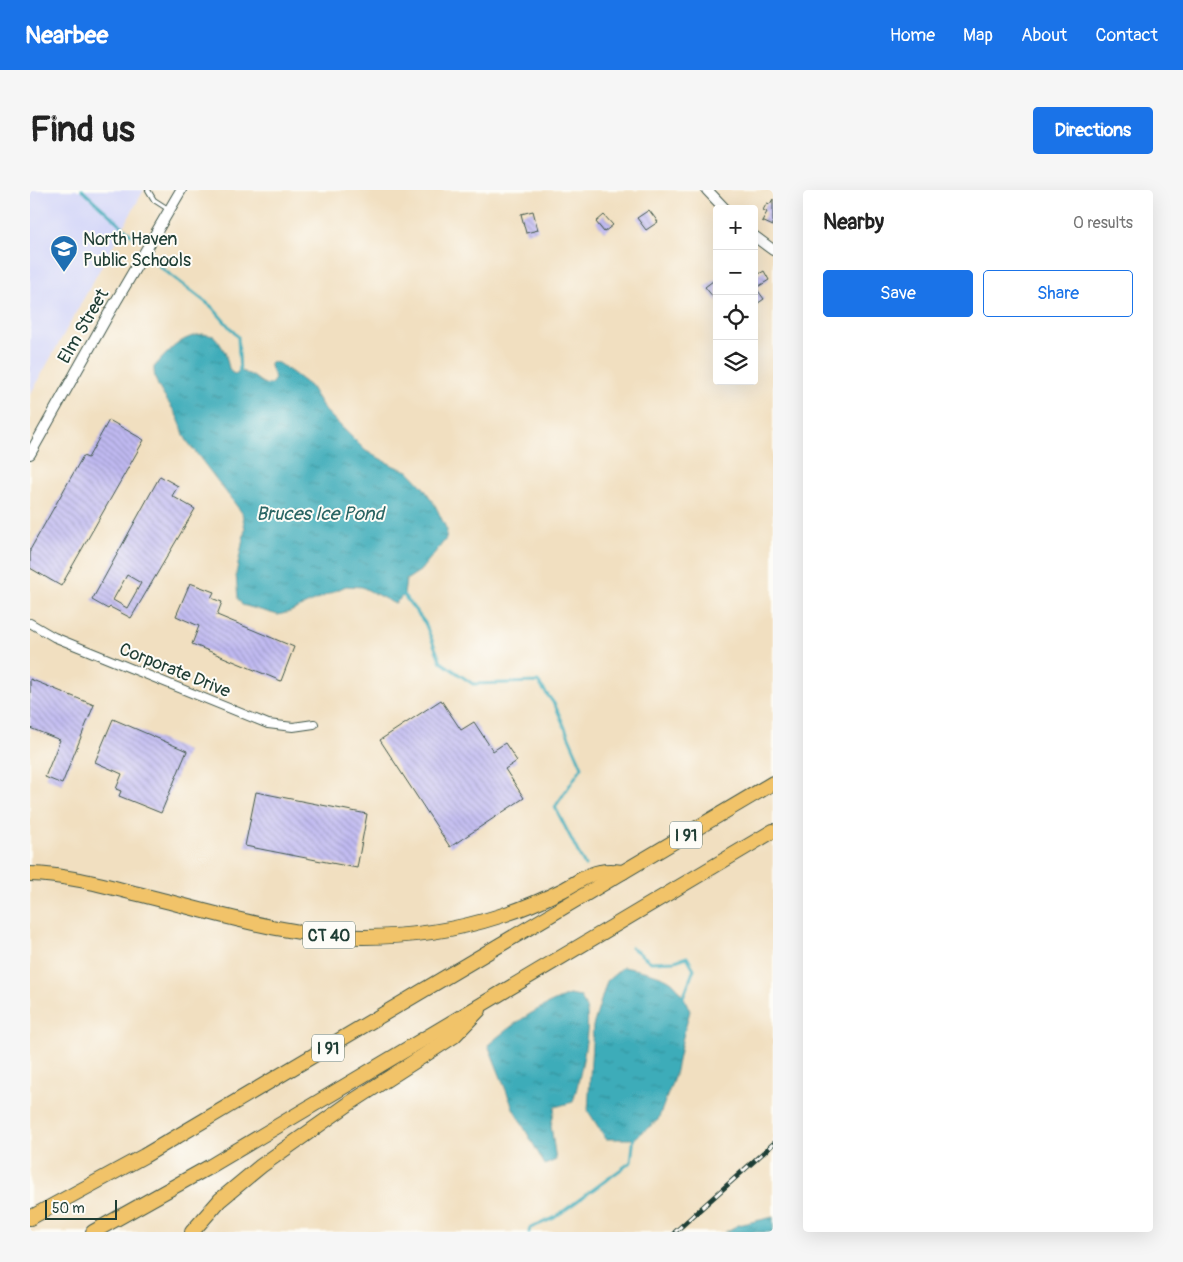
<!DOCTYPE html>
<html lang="en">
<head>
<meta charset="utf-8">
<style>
	:root { --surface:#fff; --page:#f6f6f6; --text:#222; --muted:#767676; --line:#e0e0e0; --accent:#1a73e8 }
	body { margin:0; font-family:Pangolin,sans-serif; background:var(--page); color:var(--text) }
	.controls { position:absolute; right:15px; top:15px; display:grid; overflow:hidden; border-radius:5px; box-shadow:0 5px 20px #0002 }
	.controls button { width:45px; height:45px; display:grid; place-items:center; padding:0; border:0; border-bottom:1px solid var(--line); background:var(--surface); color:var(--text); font:25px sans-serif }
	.scale { position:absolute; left:15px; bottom:12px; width:72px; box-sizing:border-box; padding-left:5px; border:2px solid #1f3d34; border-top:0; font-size:14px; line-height:18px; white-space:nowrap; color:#1f3d34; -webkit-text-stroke:4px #fdfcf7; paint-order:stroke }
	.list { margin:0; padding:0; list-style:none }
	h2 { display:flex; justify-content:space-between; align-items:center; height:65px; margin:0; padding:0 20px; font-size:21px }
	h2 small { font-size:16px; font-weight:400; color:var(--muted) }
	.actions { display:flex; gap:10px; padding:15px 20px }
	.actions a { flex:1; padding:11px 0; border:1px solid var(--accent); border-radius:5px; text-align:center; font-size:18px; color:var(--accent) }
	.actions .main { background:var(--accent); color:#fff }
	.icon { flex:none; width:28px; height:28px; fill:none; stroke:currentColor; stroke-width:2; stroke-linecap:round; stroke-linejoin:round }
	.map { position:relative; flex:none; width:743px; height:1042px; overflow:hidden; border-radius:5px }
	header { display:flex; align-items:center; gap:30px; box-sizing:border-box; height:70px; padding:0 25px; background:var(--accent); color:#fff }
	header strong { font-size:24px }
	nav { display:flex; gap:28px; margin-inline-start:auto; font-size:18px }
	.intro { display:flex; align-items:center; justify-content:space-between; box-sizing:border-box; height:120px; padding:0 30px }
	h1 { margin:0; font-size:35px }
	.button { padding:12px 22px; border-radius:5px; background:var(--accent); color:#fff; font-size:18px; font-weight:700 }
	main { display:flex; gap:30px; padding:0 30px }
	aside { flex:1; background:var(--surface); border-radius:5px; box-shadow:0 5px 20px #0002 }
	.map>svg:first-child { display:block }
</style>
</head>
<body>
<header>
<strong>Nearbee</strong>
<nav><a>Home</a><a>Map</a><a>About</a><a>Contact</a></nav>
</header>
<div class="intro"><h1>Find us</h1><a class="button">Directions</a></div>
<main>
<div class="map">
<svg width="743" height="1042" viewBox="0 0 743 1042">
	<defs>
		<pattern id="water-ripples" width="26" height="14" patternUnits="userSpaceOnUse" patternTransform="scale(1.25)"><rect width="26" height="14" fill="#3cacb9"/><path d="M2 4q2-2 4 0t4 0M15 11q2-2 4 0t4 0" fill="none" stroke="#328d97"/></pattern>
		<pattern id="building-back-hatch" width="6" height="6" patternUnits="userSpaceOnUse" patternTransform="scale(1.25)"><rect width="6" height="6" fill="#c0b9f1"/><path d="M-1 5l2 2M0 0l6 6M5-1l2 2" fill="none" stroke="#9b98c4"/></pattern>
	</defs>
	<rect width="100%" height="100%" fill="#fdfcf7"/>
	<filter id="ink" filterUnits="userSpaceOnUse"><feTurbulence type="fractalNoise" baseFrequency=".02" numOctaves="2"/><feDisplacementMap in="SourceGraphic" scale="10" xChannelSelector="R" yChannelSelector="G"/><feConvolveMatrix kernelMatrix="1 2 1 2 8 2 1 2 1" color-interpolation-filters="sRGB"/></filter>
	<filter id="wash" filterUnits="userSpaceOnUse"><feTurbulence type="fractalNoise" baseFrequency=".0096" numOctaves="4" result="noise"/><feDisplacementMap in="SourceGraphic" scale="20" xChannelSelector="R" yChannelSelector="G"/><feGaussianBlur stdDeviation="1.12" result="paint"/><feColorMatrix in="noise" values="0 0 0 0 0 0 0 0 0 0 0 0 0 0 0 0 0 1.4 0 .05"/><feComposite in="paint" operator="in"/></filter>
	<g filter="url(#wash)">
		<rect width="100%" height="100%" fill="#f1dfc0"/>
		<polygon fill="#d6d8f8" points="0,0 114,0 0,205"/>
		<g fill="url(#water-ripples)" stroke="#2e7476">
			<path d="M173,144L184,146L189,152L195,162L199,178L202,183L206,184L209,180C213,182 217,183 221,185C230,190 239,202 245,188L240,176V173L242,172L248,173L263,183L280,196L295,220L336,261L364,276L378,281L393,297L405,315L417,340L416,349L390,381L376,390L374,405L365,414L332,397L316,396L260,422L248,425L212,415L208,409L206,384L215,339L212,323L157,251C153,245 153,239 150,233C143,214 123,199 124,177C140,160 149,147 173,144Z"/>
			<path d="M593,777C605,779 632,784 642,792C650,799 656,811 660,821L653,847L645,885L628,930L604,949H576L558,921L563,836L577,791Z"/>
			<path d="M539,805L551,807C552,811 555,814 556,818C562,836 549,893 543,912L525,917L521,936L526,970L515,975L483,918L458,855C482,834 509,816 539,805Z"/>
			<polygon points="743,1027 743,1042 695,1042 708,1035"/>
		</g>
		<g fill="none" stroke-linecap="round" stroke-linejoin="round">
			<g stroke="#3cacb9" stroke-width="3">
				<polyline points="52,0 104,47"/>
				<polyline points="129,76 182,117 208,147 210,183"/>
				<polyline points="372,403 395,433 411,472 443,494 508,492 525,515 552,577 525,617 555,676"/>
				<polyline points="601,757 621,772 645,771 657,767 664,779 652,810"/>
				<polyline points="499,1042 500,1038 524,1028 601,972 604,946"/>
			</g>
		</g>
		<g id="blocks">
			<g fill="url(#building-back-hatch)" fill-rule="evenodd">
				<polygon points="743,9 743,36 732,31 737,22 733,20 737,13 740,14"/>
				<polygon points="619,20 628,32 616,40 607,28"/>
				<polygon points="503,21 508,40 496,43 491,24"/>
				<polygon points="574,25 583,35 574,42 566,32"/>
				<polygon points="734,81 739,90 726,98 734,109 724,116 724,87"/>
				<polygon points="687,88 687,112 675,97"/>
				<polygon points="79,230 114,250 31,396 0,378 0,360 53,266 58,268"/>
				<path d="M130,286L148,296L142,306L165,319L101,428L80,417L78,419L62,410ZM97,385L111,393L97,418L83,410Z"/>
				<polygon points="160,393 184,402 181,408 192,412 187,425 264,457 251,491 162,454 169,436 146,426"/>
				<polygon points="0,489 64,515 32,594 15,587 30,550 0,538"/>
				<polygon points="411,510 431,540 444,532 463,561 475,553 487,571 475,579 494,608 420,657 350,550"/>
				<polygon points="83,529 157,561 131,623 89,606 91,601 86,599 92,584 65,572"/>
				<polygon points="226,602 337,624 327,678 215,656"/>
			</g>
		</g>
	</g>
	<g filter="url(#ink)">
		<use href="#blocks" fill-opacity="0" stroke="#3e5549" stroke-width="1"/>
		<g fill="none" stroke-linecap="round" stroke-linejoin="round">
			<defs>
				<polyline id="service" points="118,0 124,10 138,19"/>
				<polyline id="minor" points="0,433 24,447 238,534 263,537 284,534"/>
				<g id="tertiary">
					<polyline points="677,0 695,19"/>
					<polyline points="724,46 743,60"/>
					<polyline points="0,264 78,125 151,0"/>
				</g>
				<g id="motorway">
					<path d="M0,684C36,685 69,694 104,703C179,721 255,747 333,747C379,747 427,740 470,726C492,719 513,710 533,700C545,694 557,684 570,682C578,680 585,681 593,682"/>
					<polyline points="0,1028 114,966 743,593"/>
					<polyline points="63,1042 179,977 743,641"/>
					<polyline points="162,1042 190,1010 231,976 320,913 424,846 449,820"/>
				</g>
			</defs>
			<use href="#service" stroke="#3e5549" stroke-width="6"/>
			<use href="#minor" stroke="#3e5549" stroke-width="10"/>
			<use href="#tertiary" stroke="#3e5549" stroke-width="12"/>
			<use href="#motorway" stroke="#3e5549" stroke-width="16"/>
			<use href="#service" stroke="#fff" stroke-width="4"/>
			<use href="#minor" stroke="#fff" stroke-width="8"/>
			<use href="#tertiary" stroke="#fff" stroke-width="10"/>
			<use href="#motorway" stroke="#f1c369" stroke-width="14"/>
			<defs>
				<polyline id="rail" points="645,1042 743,954"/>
			</defs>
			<use href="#rail" stroke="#1f3d34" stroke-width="5"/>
			<use href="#rail" stroke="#fdfcf7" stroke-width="3" stroke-dasharray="9" stroke-linecap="butt"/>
		</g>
	</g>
	<defs>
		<symbol id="school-pin" viewBox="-11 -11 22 30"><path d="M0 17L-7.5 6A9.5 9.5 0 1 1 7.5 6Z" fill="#1f6fb2" stroke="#fdfcf7"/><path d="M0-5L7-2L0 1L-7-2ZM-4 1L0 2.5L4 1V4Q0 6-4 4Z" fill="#fff"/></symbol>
	</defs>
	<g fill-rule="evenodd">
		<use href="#school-pin" x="18" y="43" width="32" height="43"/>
	</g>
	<g text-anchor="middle" stroke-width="4" stroke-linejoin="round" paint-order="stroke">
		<g fill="#fdfcf7" stroke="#62766e" stroke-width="1">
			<rect x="640" y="631.5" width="32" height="27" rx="4"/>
			<rect x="273" y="731.5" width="52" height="27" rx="4"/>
			<rect x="282" y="844.5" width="32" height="27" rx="4"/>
		</g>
		<g font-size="16" font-weight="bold" fill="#1f3d34">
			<text x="656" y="651">I 91</text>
			<text x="299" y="751">CT 40</text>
			<text x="298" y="864">I 91</text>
		</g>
		<g font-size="18" fill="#1f3d34" stroke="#fdfcf7" text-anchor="start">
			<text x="53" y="55">North Haven<tspan x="53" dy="21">Public Schools</tspan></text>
		</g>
		<g font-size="18" fill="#1f3d34" stroke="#fdfcf7">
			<text transform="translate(53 136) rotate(-60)" y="6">Elm Street</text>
			<text transform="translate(145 480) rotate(22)" y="6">Corporate Drive</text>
		</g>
		<g font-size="19" font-style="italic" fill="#296463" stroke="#fdfcf7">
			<text x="290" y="330">Bruces Ice Pond</text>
		</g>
	</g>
</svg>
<div class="controls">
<button>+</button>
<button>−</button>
<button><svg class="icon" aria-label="locate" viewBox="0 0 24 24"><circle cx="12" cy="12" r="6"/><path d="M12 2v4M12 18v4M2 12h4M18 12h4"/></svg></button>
<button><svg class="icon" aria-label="layers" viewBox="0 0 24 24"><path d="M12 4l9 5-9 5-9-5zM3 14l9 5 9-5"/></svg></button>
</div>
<div class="scale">50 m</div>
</div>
<aside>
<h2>Nearby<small>0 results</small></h2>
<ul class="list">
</ul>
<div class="actions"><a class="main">Save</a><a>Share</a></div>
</aside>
</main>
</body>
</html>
